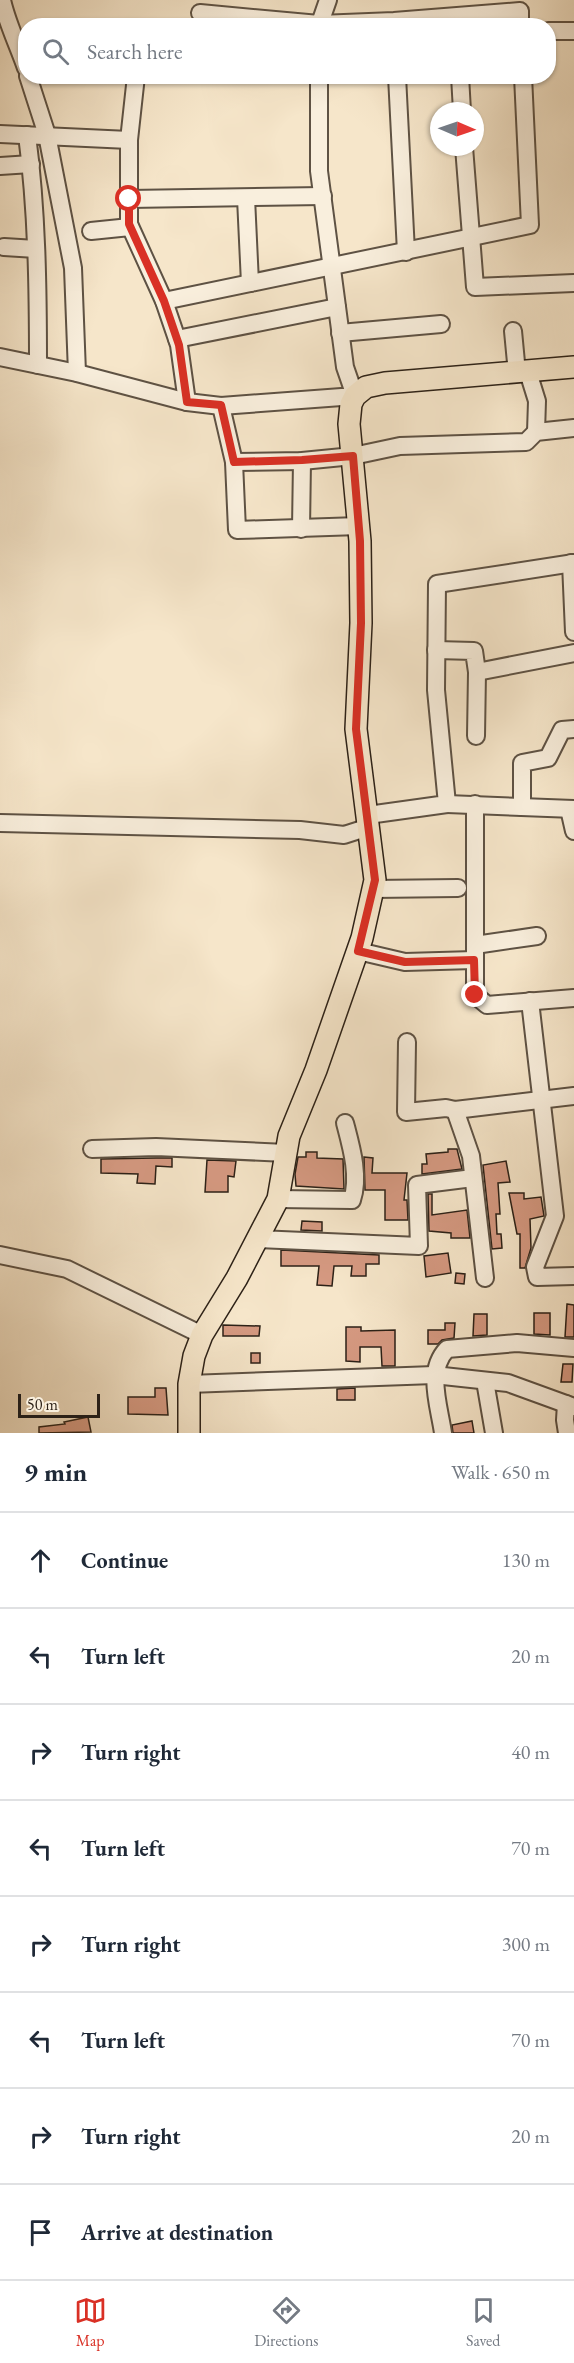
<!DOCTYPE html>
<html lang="en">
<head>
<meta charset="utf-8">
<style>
	:root { --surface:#fff; --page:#f2f2f3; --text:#1f2937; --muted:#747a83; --line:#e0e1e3; --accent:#d93025 }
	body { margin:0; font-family:"EB Garamond",serif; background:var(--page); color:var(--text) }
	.compass { position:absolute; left:430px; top:102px; width:54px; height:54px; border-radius:50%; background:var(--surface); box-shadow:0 2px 4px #0004; rotate:92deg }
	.scale { position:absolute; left:18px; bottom:15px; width:82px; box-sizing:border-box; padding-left:6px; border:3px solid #2c2117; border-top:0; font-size:16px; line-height:21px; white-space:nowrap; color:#2c2117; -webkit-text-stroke:4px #f9efdd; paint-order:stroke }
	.stop { position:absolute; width:18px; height:18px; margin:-14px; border:4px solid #d93025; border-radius:50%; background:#fff }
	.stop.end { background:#d93025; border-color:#fff; box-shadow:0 2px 6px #0008 }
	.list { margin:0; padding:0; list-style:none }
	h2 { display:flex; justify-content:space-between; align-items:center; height:78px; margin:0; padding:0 24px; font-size:26px }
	h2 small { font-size:20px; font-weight:400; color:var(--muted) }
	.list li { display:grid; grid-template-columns:39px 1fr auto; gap:18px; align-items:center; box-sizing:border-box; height:96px; padding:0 24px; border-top:2px solid var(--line) }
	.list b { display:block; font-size:22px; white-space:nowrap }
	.list em { font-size:20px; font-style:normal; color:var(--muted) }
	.icon { flex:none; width:33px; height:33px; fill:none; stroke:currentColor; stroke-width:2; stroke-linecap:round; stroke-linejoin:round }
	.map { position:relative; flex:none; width:574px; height:1433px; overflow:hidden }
	.search { position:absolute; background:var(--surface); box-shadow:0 2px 4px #0004; left:18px; right:18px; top:18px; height:66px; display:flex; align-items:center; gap:15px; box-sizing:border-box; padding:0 21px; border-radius:24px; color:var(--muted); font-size:22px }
	.sheet { height:846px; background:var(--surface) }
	nav { display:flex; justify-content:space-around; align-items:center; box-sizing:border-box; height:84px; border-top:2px solid var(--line); background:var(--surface); font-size:16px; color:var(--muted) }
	nav a { display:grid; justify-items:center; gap:3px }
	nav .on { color:var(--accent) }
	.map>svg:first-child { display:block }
</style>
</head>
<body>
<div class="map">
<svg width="574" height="1433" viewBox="0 0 574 1433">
	<rect width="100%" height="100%" fill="#f6e6ca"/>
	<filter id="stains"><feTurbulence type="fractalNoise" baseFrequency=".00333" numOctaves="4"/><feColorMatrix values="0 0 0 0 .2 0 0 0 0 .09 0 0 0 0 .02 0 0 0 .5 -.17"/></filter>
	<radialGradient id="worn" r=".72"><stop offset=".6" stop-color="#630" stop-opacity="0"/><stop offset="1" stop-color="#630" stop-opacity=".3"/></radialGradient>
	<g fill="#d59981" stroke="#2c2117" stroke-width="1.5">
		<polygon points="448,1149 457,1149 462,1169 422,1174 422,1164 427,1164 426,1154 448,1152"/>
		<polygon points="306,1152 317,1152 317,1158 343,1159 344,1189 296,1186 295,1174 298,1157 306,1157"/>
		<polygon points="364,1157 373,1158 372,1173 407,1173 404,1200 407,1200 408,1220 385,1220 385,1190 365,1190"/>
		<polygon points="156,1158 172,1158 172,1167 156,1166 155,1184 137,1183 138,1174 101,1173 101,1159"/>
		<polygon points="207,1160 236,1161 234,1177 228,1176 228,1192 205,1192"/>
		<polygon points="506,1161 510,1182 498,1183 500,1214 496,1214 497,1234 501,1234 502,1248 492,1249 483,1165"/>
		<polygon points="509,1193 524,1193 524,1199 541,1197 544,1216 530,1219 531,1248 525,1268 520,1268 520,1234 517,1234"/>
		<polygon points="428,1194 432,1194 432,1215 467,1210 470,1238 451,1238 451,1233 429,1231"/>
		<polygon points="302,1221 322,1222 322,1231 301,1230"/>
		<polygon points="281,1250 379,1255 379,1264 366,1264 366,1276 351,1276 352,1266 334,1266 332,1286 317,1285 319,1266 281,1266"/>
		<polygon points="448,1253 451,1273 426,1277 424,1256"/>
		<polygon points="456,1273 465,1274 464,1284 455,1283"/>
		<polygon points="567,1304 574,1305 574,1337 565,1337"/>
		<polygon points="534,1313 550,1313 550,1335 534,1334"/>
		<polygon points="474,1314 487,1314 487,1335 473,1336"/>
		<polygon points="445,1323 455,1323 454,1338 442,1340 438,1344 428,1344 428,1330 445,1330"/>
		<polygon points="223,1325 260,1326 259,1336 223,1336"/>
		<polygon points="346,1327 361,1327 361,1331 395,1330 395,1366 382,1366 381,1347 360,1347 360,1362 346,1361"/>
		<rect x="251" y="1353" width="9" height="10"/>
		<polygon points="563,1364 573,1364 572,1382 561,1382"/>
		<polygon points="155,1388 166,1388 168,1415 128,1414 128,1397 155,1397"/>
		<polygon points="355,1388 355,1400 337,1400 337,1389"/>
		<polygon points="88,1417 91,1432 39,1433 39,1427 65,1424 64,1422"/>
		<polygon points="472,1421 474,1433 453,1433 452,1425"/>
	</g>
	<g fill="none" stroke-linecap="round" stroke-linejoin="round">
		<defs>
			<g id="minor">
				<path d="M2,0C7,23 18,45 26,68"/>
				<polyline points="200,13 319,24 394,21 520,11 520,26"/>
				<polyline points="319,26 328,0"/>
				<polyline points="548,31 574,31"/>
				<polyline points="28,76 47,135 73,268 77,373"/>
				<polyline points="136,76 129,140 129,224 164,301 179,345 187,402"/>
				<polyline points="397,76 406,252"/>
				<polyline points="460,76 462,111"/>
				<polyline points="0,134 129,140"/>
				<path d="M27,135C37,211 38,288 38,365"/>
				<polyline points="464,147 475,287 574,283"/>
				<polyline points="0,166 31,164"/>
				<polyline points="246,198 250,283"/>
				<polyline points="129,199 323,196"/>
				<polyline points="91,231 130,227"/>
				<polyline points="4,247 36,249"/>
				<polyline points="164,301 530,225 523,76"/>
				<polyline points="513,331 517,373"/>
				<polyline points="340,333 441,324"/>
				<polyline points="177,339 337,307"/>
				<polyline points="0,357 77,373 187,402 221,406 355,396 345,367 319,171 319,76"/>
				<polyline points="528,372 537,401 536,432"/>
				<polyline points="221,406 234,462 237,530 359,526"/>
				<polyline points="234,462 302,461 353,456 400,446 526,442 536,432 574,428"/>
				<polyline points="301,529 302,461"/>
				<polyline points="571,563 574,632"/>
				<polyline points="436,650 474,651 477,672 476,736"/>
				<polyline points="477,672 574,653"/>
				<polyline points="447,804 574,809"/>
				<polyline points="475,804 475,995 487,1005 574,998"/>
				<polyline points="522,807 522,763 548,758 562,730 574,729"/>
				<polyline points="569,809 574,831"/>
				<polyline points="368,815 447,804 436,690 437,584 574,563"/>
				<polyline points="0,823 300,830 344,835 369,827"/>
				<polyline points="373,889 458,888"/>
				<polyline points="475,945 537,936"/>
				<polyline points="358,951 405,962 474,960"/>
				<polyline points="530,1001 555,1216 535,1267 537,1277 574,1276"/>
				<polyline points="407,1042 406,1112 446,1108 455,1110 574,1096"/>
				<polyline points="455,1110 471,1156 485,1278"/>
				<polyline points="92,1149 156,1147 286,1153"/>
				<path d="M278,1199L352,1200C360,1176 351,1146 345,1123"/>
				<polyline points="258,1239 419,1246 417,1185 473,1178"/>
				<polyline points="0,1255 67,1269 202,1335"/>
				<polyline points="485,1381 494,1433"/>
				<polyline points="189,1384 434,1375 508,1383 574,1407"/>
				<polyline points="566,1404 565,1420 567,1433"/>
				<path d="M443,1433C439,1405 426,1371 447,1349L517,1343L574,1348"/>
			</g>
			<polyline id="major" points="189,1433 189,1384 194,1356 202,1335 237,1278 278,1199 289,1136 316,1070 362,938 375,880 356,729 361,623 360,541 349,424 351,404 355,396 366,387 385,383 574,367"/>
		</defs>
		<use href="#minor" stroke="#5e5244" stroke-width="20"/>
		<use href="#major" stroke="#2c2117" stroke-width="24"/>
		<use href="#minor" stroke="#f9efdd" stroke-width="16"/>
		<use href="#major" stroke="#f6e6ca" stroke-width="21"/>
	</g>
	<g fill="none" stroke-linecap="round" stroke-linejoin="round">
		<polyline stroke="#d93025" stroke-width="8" points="129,199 129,224 164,301 179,345 187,402 221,405 234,462 302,460 353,456 360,541 361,623 356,729 375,880 358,951 405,962 474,960 475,995"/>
	</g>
	<rect width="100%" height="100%" filter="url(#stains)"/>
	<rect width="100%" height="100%" fill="url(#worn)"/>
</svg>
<svg class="compass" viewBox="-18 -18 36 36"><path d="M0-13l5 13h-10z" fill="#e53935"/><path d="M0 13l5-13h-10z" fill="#747a83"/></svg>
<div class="scale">50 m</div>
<div class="stop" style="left:129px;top:199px"></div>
<div class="stop end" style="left:475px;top:995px"></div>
<div class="search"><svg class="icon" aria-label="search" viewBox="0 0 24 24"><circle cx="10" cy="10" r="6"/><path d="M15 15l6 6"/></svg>Search here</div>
</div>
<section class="sheet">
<h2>9 min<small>Walk · 650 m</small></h2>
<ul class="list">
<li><svg class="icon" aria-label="ahead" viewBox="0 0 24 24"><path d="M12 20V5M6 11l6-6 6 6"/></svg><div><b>Continue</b></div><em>130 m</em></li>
<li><svg class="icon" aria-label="left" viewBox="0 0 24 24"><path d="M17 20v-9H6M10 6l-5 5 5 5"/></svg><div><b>Turn left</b></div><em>20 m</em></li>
<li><svg class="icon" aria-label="right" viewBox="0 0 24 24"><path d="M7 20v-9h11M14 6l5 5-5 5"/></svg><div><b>Turn right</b></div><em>40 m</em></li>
<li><svg class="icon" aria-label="left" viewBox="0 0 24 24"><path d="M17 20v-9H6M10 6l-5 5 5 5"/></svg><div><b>Turn left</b></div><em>70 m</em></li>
<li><svg class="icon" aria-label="right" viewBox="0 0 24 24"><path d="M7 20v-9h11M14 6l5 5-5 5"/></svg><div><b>Turn right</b></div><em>300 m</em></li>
<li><svg class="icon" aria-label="left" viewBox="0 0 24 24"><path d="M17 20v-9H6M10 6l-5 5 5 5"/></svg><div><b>Turn left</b></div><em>70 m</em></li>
<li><svg class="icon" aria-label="right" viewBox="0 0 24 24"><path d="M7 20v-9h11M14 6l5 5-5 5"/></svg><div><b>Turn right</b></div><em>20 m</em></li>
<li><svg class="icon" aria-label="arrive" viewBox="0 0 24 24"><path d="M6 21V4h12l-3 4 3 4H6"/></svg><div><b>Arrive at destination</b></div></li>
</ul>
</section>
<nav>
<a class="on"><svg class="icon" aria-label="map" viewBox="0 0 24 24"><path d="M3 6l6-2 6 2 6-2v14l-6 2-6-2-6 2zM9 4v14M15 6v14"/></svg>Map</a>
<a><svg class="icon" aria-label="directions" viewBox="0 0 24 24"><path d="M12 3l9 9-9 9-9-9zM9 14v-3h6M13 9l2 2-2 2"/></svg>Directions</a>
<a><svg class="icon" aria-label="saved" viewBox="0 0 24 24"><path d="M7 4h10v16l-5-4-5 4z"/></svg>Saved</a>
</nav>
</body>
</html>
